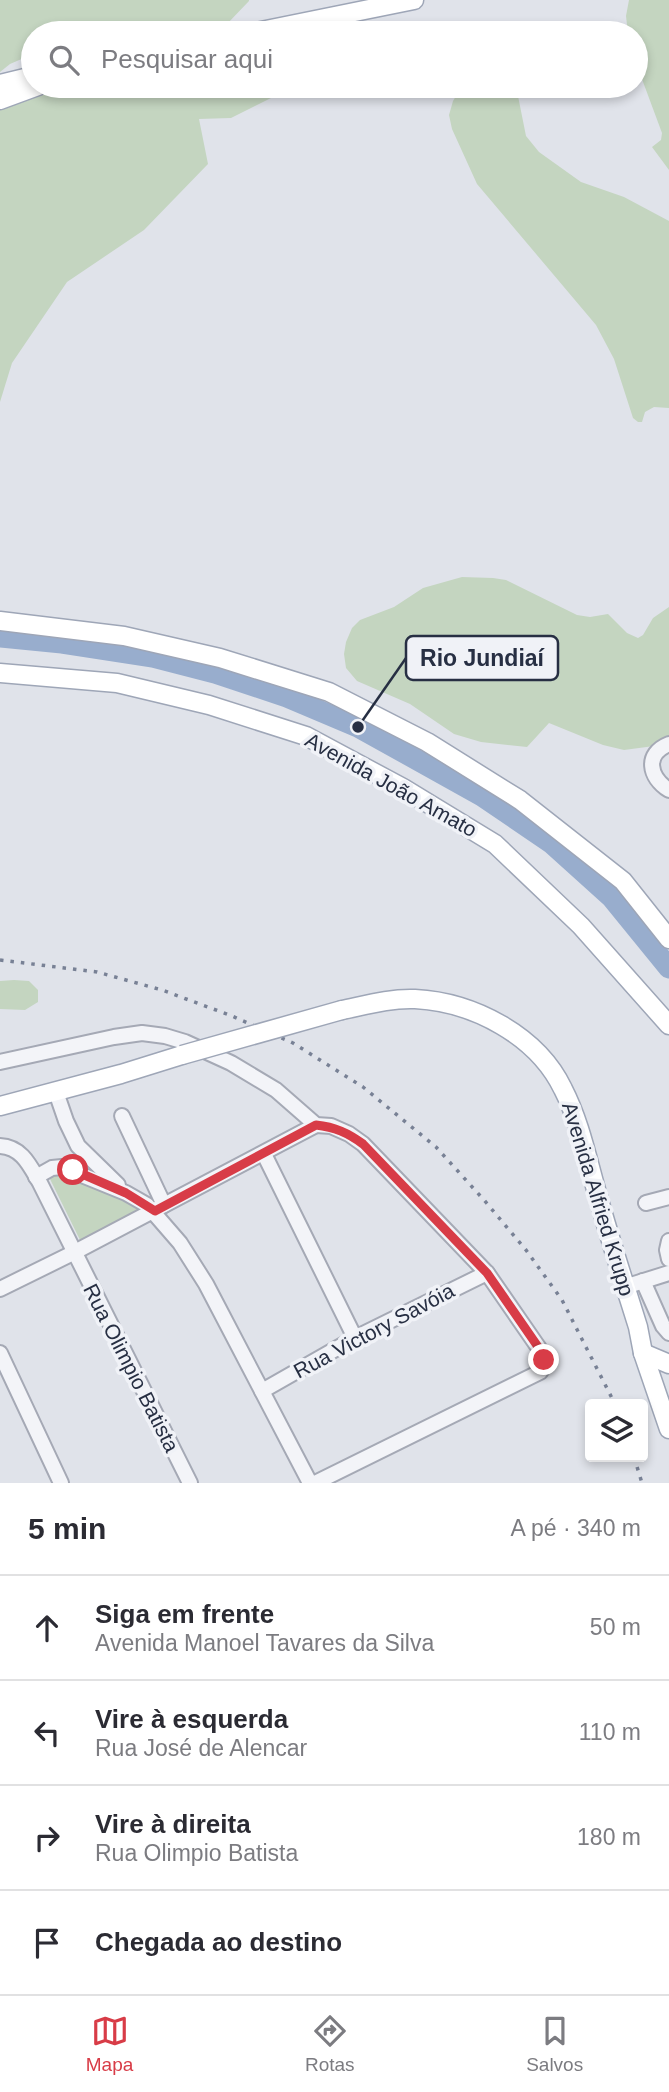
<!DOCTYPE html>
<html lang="pt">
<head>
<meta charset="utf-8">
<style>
	:root { --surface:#fff; --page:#f2f2f3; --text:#2b2b33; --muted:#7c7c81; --line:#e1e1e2; --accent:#d83c47 }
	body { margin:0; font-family:Arial,sans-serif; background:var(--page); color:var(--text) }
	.controls { position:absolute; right:21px; bottom:21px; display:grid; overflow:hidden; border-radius:7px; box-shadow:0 4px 10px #0003 }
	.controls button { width:63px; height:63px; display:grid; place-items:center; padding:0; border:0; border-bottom:2px solid var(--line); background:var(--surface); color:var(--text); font:35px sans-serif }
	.stop { position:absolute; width:21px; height:21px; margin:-16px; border:5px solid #d83c47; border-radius:50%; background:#fff }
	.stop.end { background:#d83c47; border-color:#fff; box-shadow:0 2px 7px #0008 }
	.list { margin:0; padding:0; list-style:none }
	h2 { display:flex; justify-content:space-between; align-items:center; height:91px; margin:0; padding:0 28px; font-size:30px }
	h2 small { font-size:23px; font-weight:400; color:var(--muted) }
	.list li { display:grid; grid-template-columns:46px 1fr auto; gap:21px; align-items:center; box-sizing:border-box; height:105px; padding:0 28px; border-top:2px solid var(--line) }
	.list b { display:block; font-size:26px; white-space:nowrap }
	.list p { margin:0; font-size:23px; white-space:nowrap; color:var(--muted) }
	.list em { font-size:23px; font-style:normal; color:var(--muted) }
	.icon { flex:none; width:38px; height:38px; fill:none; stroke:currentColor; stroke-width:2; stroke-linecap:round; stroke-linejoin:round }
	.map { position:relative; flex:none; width:669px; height:1483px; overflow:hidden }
	.search { position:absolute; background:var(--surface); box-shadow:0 4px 10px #0003; left:21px; right:21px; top:21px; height:77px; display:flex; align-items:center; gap:18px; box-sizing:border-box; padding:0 24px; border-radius:38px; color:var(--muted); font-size:26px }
	.sheet { height:511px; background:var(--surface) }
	nav { display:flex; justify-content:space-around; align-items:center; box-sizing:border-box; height:98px; border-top:2px solid var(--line); background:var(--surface); font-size:19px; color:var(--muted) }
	nav a { display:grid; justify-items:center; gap:4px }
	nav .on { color:var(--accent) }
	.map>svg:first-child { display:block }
</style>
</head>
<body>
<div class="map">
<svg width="669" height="1483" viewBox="0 0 669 1483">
	<rect width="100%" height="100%" fill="#e0e3ea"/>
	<g fill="#c4d5c0">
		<polygon points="0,0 249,0 249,1 226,25 190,33 33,33 33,54 10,64 0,72"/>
		<polygon points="629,0 669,0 669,170 652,147 661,140 662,133 636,63 636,33 628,33 626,16"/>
		<polygon points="81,86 285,86 283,92 231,118 199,119 208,164 144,230 67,282 12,363 0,402 0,107 35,93"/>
		<polygon points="462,86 512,86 518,96 526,136 539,152 581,182 624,197 669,221 669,408 654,407 645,412 642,422 638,422 633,418 614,359 596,325 477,184 452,129 449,115 453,101"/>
		<polygon points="462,577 493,578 506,580 577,615 590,617 608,614 627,633 638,638 643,635 653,618 669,607 669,744 624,750 603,745 549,723 527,747 481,742 454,734 410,704 357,681 346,668 344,654 346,642 352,628 360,620 394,607 423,588"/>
		<polygon points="14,980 29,981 38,990 38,1002 25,1010 0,1009 0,981"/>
		<polygon points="62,1172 142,1208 82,1244 49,1177 50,1174"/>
	</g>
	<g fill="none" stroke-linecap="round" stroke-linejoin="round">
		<polyline stroke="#98adcd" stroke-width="21" points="0,637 62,643 153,657 215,673 287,697 358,727 482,796 551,843 612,898 669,968"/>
		<defs>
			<g id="minor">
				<path d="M669,744C644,754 649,777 669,790"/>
				<polyline points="0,1062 114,1037 142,1033 165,1036 185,1042 231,1063 276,1090 316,1125 331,1126 349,1134 363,1144 487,1273 543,1354 544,1366 540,1372 315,1483"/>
				<polyline points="56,1092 66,1121 78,1146 118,1185"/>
				<polyline points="122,1116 164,1205"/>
				<path d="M0,1146C22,1147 30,1166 40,1183L190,1483"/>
				<polyline points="264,1154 355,1338"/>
				<polyline points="36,1177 52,1168 62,1167 126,1193 147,1205 180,1243 206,1284 310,1483"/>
				<polyline points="646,1203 669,1197"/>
				<polyline points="669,1241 667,1250 669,1259"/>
				<polyline points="643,1281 663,1326 669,1333"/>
				<polyline points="634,1284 669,1273"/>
				<polyline points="0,1289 73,1253 316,1125"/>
				<polyline points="0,1353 61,1483"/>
				<polyline points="262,1391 355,1338 487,1273"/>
			</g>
			<g id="major">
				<polyline points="251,33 414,0"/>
				<polyline points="0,84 33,76"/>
				<polyline points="0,100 38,86"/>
				<polyline points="0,621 124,636 220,658 329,692 427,742 520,800 623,881 669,939"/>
				<polyline points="0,673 117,683 209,705 306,736 403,788 495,844 581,926 669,1025"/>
				<path d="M342,1010C366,1005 390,998 415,999C473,1002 537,1035 563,1089C581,1124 588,1163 599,1200C611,1243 625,1285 638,1327L643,1353L669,1429"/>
				<polyline points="0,1106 121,1074 182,1055"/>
				<polyline points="643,1353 669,1364"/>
			</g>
		</defs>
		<use href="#minor" stroke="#a5a9b5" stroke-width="18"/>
		<use href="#major" stroke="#9ea6b7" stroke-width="21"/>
		<use href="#minor" stroke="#f3f4f8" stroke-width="14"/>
		<use href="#major" stroke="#fff" stroke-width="18"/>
		<g stroke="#788195" stroke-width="3.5" stroke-dasharray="3.5 7" stroke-linecap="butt">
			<polyline points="0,960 97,972 162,990 232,1016 293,1043 363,1087 436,1147 484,1200 526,1250 562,1300 615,1404"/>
			<polyline points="634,1457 642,1483"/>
		</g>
		<defs>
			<polyline id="major-bridge" points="182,1055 342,1010"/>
		</defs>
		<use href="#major-bridge" stroke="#9ea6b7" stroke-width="21" stroke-linecap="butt"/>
		<use href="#major-bridge" stroke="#fff" stroke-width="18"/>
	</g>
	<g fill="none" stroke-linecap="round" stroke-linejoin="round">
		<path stroke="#d83c47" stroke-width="9" d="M73,1170L126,1193L155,1211L316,1125C335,1127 348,1133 363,1144L487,1273L543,1354L544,1360"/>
	</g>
	<g text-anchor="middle" stroke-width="7" stroke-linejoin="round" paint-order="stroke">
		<g font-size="21" fill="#272f43" stroke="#f0f2f7">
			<text transform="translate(391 785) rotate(29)" y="7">Avenida João Amato</text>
			<text transform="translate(598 1199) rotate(73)" y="7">Avenida Alfried Krupp</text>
			<text transform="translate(374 1331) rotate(-28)" y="7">Rua Victory Savóia</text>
			<text transform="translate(131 1368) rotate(63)" y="7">Rua Olimpio Batista</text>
		</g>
	</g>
	<path fill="none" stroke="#272f43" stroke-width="2.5" d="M358 727L406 658"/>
	<circle fill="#272f43" stroke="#f0f2f7" stroke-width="2.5" cx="358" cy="727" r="7"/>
	<rect fill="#f0f2f7" stroke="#272f43" stroke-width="2.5" x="406" y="636" width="152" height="44" rx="7"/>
	<g font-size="23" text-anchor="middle" font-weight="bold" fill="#272f43">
		<text x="482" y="666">Rio Jundiaí</text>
	</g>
</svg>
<div class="controls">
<button><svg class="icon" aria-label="layers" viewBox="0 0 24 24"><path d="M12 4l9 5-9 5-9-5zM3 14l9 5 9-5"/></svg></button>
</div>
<div class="stop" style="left:73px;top:1170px"></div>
<div class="stop end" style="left:544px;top:1360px"></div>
<div class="search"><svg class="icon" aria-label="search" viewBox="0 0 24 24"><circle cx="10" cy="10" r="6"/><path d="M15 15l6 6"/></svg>Pesquisar aqui</div>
</div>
<section class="sheet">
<h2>5 min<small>A pé · 340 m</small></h2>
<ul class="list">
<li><svg class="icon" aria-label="ahead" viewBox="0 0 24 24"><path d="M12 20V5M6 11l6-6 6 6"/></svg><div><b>Siga em frente</b><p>Avenida Manoel Tavares da Silva</p></div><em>50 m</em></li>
<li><svg class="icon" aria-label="left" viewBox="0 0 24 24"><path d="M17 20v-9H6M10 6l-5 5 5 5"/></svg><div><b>Vire à esquerda</b><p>Rua José de Alencar</p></div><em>110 m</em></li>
<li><svg class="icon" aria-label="right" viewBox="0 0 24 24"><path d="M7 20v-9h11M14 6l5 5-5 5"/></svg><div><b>Vire à direita</b><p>Rua Olimpio Batista</p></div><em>180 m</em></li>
<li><svg class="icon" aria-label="arrive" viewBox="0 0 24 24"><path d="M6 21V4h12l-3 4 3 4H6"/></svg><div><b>Chegada ao destino</b></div></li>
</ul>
</section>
<nav>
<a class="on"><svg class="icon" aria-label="map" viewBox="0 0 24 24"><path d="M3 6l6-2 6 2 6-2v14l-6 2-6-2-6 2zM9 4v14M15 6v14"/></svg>Mapa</a>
<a><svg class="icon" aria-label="directions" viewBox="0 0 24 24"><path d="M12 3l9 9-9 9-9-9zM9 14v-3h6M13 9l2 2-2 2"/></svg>Rotas</a>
<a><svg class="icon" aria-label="saved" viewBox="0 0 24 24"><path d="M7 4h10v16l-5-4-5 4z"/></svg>Salvos</a>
</nav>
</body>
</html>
